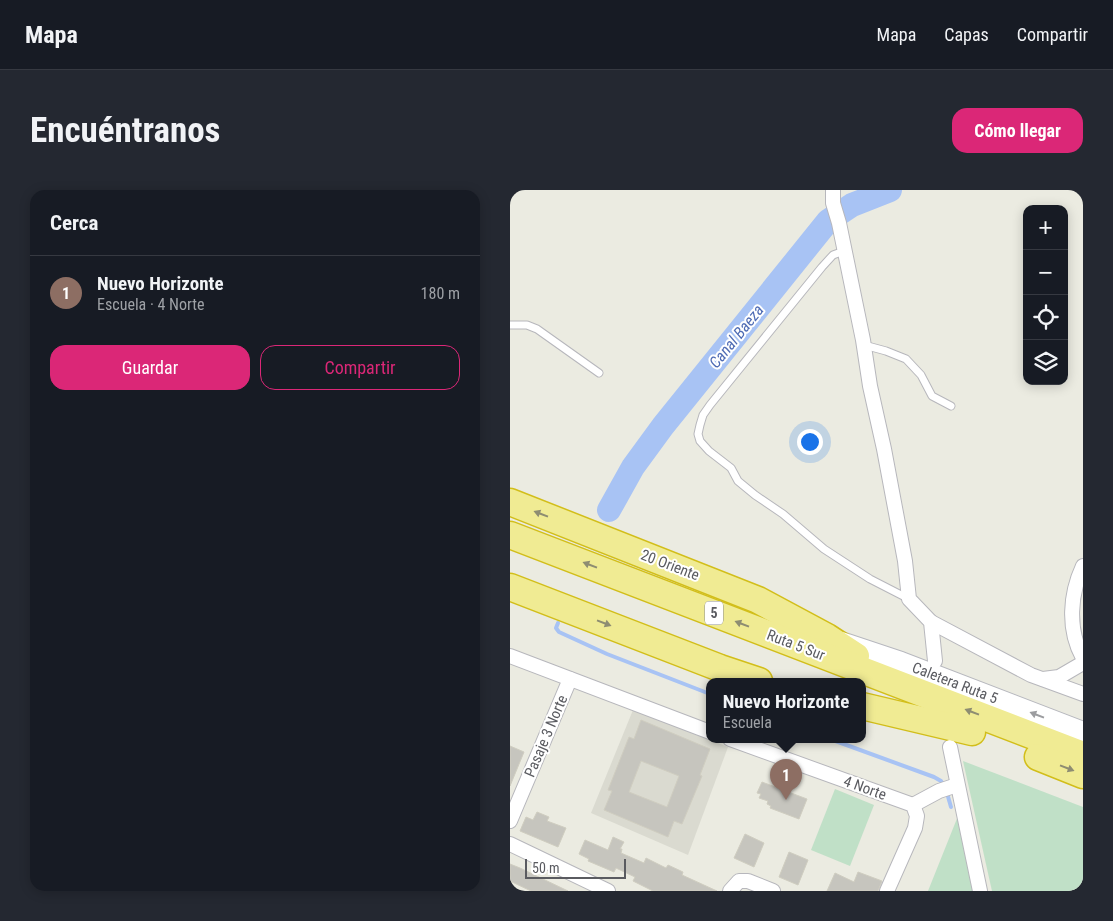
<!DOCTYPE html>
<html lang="es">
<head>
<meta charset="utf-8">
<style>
	:root { --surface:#171b24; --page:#242831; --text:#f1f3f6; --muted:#9ea1a6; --line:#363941; --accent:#db2777 }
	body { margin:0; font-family:"Roboto Condensed",sans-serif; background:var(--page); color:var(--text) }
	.controls { position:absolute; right:15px; top:15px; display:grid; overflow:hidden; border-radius:10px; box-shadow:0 2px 12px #0003 }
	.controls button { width:45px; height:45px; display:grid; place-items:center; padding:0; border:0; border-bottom:1px solid var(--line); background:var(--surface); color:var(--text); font:25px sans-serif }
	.scale { position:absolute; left:15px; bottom:12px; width:101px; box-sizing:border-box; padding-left:5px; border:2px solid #5a5b60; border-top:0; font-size:14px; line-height:18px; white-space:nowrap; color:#5a5b60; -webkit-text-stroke:4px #fff; paint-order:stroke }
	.you { position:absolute; left:299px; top:251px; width:18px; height:18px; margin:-12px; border:4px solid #fff; border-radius:50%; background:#1a73e8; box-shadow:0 0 0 8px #1a73e833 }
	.badge { display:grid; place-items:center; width:32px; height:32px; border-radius:50%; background:var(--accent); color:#fff; font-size:16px; font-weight:700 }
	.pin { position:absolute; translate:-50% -41px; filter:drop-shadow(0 1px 2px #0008) }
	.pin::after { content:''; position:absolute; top:26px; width:18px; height:15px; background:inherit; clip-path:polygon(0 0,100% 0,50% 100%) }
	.popup { position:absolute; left:196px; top:488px; width:160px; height:65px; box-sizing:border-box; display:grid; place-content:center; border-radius:10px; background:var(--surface); filter:drop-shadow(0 1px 4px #0005); font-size:16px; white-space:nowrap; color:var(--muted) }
	.popup b { font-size:19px; color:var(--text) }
	.popup::after { content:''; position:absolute; left:50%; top:100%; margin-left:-10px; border:10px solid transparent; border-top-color:var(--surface) }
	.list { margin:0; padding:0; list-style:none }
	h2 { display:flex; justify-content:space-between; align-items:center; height:65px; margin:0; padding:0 20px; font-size:21px }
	h2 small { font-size:16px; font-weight:400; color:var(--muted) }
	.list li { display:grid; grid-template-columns:32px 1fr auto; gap:15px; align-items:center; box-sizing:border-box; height:75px; padding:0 20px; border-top:1px solid var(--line) }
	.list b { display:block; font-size:19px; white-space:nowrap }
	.list p { margin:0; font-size:16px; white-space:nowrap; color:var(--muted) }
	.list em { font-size:16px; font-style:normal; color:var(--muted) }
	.actions { display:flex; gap:10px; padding:15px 20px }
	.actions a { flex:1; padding:11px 0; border:1px solid var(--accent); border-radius:15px; text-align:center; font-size:18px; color:var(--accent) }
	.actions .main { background:var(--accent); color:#fff }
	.icon { flex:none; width:28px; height:28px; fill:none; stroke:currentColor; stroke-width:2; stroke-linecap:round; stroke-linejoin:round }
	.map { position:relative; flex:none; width:573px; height:701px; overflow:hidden; border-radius:15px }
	header { display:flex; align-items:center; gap:30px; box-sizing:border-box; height:70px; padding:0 25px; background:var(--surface); border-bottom:1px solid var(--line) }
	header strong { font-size:24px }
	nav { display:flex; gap:28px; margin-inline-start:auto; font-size:18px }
	.intro { display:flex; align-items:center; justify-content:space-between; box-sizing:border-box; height:120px; padding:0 30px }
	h1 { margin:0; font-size:35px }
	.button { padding:12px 22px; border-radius:15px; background:var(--accent); color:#fff; font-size:18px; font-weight:700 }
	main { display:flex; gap:30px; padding:0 30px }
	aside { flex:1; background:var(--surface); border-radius:15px; box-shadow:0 2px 12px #0003 }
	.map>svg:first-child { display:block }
</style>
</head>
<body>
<header>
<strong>Mapa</strong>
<nav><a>Mapa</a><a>Capas</a><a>Compartir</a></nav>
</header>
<div class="intro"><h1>Encuéntranos</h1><a class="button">Cómo llegar</a></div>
<main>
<aside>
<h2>Cerca<small></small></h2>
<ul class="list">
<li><span class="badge" style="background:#8d6e63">1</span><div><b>Nuevo Horizonte</b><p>Escuela · 4 Norte</p></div><em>180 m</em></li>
</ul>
<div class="actions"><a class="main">Guardar</a><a>Compartir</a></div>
</aside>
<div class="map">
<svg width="573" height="701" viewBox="0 0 573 701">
	<rect width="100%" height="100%" fill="#ebebe1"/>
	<polygon fill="#dadad0" points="123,520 218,557 178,665 81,623"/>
	<g fill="#c0e0c7">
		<polygon points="453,571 573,617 573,701 482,701"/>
		<polygon points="325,599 364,615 340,676 301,660"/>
		<polygon points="448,626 463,701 418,701"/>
	</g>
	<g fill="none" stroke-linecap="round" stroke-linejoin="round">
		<g stroke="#a8c3f4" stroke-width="4">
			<polyline points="48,433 46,438 49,442 97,464 200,504"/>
			<polyline points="320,549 424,587 431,591 434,596"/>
			<polyline points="437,603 441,617"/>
		</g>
		<polyline stroke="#a8c3f4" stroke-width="24" points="99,320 123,277 153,236 318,31 342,15 380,0"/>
	</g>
	<g fill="#c6c5be" stroke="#cfcdc0" fill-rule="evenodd">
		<path d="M131,530L200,559L190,585L192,586L172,634L164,631L158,647L94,620L102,601L98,600L119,547L124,549ZM131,571L169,586L157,617L119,602Z"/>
		<polygon points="0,556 14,562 0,596"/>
		<polygon points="252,592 297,609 289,629 260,618 261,616 257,614 258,611 249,608 251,604 247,603"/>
		<polygon points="27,622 39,627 37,631 56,638 48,657 10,641 16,627 23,630"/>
		<polygon points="235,644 254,653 244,677 224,668"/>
		<polygon points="103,647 114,652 110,659 112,659 111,663 134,673 136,668 156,678 158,675 173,682 172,685 207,701 143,701 123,691 125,687 106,678 104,682 78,671 79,669 69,664 75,650 98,660"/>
		<polygon points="279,662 298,670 288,695 269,687"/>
		<polygon points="0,674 10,678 58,701 21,701 0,691"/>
		<polygon points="348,682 372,691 368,701 317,701 325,683 344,692"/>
	</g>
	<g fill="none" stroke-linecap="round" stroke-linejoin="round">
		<defs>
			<g id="lane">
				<polyline points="334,61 323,65 312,77 200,215 193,225 190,235 188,244 190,251 199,261 221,278 228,291 245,305 273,324 314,359 360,389 399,409"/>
				<polyline points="0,135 17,135 27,139 89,183"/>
				<polyline points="354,155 376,161 396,169 411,185 422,206 441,216"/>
			</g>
			<g id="street">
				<polyline points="323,0 323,13 329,33 353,150 360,196 374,259 395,371 399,409 421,432 425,471"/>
				<path d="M573,376C560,404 557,439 573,468"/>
				<polyline points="421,432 521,485 573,504"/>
				<polyline points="0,466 200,542"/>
				<polyline points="533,489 549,487 573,473"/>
				<polyline points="220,549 403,615 407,626 405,638 377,701"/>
				<polyline points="440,557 470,701"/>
				<polyline points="403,615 429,601 447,595"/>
				<polyline points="0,631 60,489"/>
				<polyline points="0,654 98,701"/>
				<polyline points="220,701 229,691 238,691 263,701"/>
			</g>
			<polyline id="secondary" points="331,452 391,472 573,542"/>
			<g id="highway">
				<polyline points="0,312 248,410 317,447 346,466"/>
				<polyline points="0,345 573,565"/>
				<polyline points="0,397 210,478 249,491"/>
				<polyline points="352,516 462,542"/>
				<polyline points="528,567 573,585"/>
			</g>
		</defs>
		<use href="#lane" stroke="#b7b7bc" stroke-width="9"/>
		<use href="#street" stroke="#b7b7bc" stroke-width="16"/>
		<use href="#secondary" stroke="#b7b8be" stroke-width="22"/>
		<use href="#highway" stroke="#d2be1a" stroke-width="29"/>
		<use href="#lane" stroke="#fff" stroke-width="7"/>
		<use href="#street" stroke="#fff" stroke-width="14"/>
		<use href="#secondary" stroke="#fff" stroke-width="20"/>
		<use href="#highway" stroke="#f0eb93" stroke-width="26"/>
	</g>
	<defs><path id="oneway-solid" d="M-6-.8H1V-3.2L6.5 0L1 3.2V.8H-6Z" transform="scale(1.25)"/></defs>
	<g fill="#8e8d72">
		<use href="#oneway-solid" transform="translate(31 324) rotate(-159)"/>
		<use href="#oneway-solid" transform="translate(80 375) rotate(-159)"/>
		<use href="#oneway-solid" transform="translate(94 433) rotate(21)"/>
		<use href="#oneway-solid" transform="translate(232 434) rotate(-159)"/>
		<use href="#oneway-solid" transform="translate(462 522) rotate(-159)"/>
		<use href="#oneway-solid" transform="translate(557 578) rotate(21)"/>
	</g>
	<use fill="#9c9da0" href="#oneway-solid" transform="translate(527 525) rotate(-159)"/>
	<g text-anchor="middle" stroke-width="4" stroke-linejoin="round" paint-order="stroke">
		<rect fill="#fff" stroke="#8c8c90" stroke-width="1" x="195" y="411.5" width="18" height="23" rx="4"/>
		<g font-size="14" font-weight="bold" fill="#5a5b60">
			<text x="204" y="428">5</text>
		</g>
		<g font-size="15" fill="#5a5b60" stroke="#fff">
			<text transform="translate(160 375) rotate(21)" y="5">20 Oriente</text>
			<text transform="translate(286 455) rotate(21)" y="5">Ruta 5 Sur</text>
			<text transform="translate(445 493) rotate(21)" y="5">Caletera Ruta 5</text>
			<text transform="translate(36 546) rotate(-67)" y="5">Pasaje 3 Norte</text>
			<text transform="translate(355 598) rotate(20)" y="5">4 Norte</text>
		</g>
		<g font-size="16" font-style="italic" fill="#4e6bb4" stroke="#fff">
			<text transform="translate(226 146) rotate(-51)" y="6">Canal Baeza</text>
		</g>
	</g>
</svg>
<div class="controls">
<button>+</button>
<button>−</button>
<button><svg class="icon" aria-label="locate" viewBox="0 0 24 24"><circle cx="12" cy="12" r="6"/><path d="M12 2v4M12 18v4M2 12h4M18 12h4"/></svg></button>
<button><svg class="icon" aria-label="layers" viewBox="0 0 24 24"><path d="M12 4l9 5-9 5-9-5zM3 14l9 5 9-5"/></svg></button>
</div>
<div class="scale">50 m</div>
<div class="you"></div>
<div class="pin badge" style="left:276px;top:610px;background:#8d6e63">1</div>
<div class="popup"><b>Nuevo Horizonte</b>Escuela</div>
</div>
</main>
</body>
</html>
